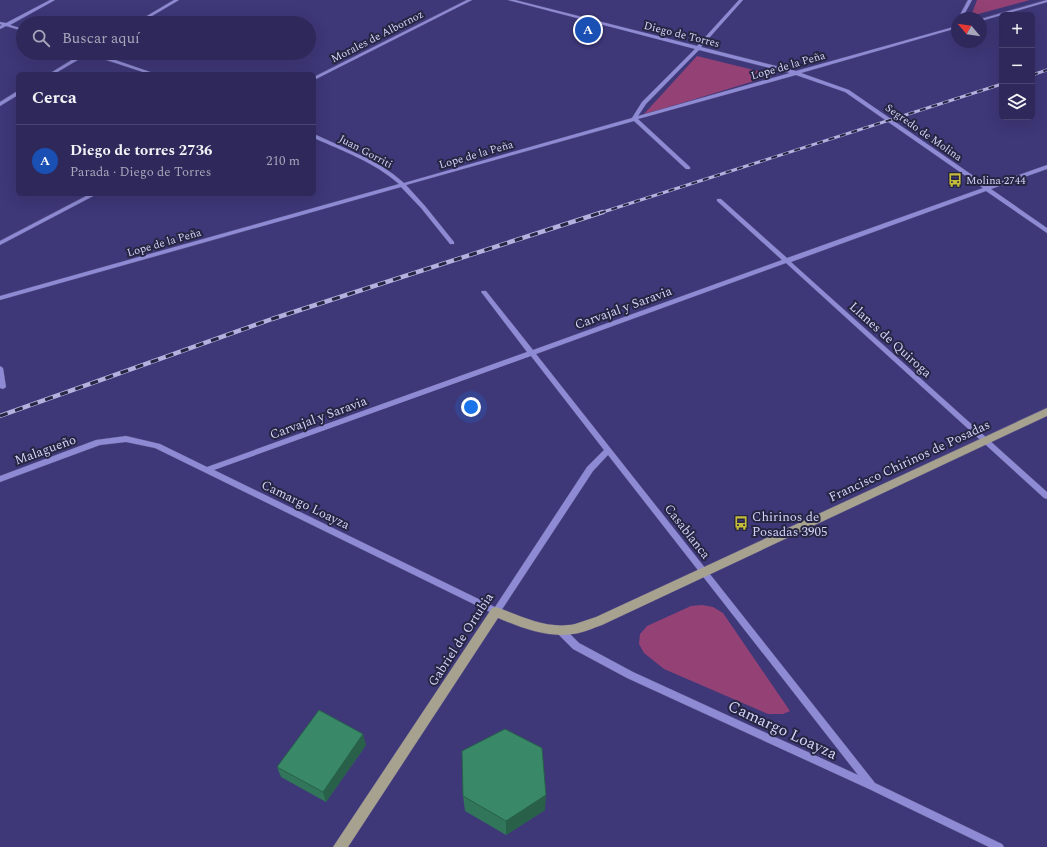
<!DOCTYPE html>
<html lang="es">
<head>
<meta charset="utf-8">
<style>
	:root { --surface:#2e295a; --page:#363160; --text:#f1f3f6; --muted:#a7a6bb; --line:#494570; --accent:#e797bd }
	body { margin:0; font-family:Spectral,serif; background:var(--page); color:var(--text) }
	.controls { position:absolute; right:12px; top:12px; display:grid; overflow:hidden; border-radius:6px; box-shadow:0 4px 16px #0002 }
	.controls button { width:36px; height:36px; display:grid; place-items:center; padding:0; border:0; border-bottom:1px solid var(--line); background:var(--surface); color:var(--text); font:20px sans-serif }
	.compass { position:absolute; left:951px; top:12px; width:36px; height:36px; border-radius:50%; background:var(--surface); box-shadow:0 4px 16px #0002; rotate:299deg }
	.you { position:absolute; left:471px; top:407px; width:14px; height:14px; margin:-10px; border:3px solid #fff; border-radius:50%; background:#1a73e8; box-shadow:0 0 0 6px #1a73e833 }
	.badge { display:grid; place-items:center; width:26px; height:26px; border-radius:50%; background:var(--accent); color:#fff; font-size:13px; font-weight:700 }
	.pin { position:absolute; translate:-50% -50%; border:2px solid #fff; box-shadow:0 1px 4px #0006 }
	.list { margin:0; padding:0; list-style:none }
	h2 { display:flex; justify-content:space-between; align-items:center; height:52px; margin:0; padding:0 16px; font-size:17px }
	h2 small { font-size:13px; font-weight:400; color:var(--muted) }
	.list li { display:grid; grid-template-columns:26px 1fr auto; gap:12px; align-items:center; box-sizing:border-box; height:72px; padding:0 16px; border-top:1px solid var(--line) }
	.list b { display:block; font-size:15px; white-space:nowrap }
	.list p { margin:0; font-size:13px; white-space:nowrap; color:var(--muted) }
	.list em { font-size:13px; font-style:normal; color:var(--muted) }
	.icon { flex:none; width:22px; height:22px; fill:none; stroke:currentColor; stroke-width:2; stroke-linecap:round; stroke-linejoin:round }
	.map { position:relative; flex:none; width:1047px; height:847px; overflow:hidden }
	.search { position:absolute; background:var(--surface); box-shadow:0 4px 16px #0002; left:16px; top:16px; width:300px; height:44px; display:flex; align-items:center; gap:10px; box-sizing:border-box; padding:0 14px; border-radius:22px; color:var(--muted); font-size:15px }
	.panel { position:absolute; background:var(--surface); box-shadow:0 4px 16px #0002; left:16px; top:72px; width:300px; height:124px; border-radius:6px }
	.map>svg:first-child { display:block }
</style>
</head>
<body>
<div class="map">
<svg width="1047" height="847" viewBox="0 0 1047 847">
	<rect width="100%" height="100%" fill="#3e3778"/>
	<g fill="#944275">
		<polygon points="977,0 1030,0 971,16"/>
		<polygon points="697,56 774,75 643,115"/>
		<polygon points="702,605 713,607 723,613 790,711 783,714 768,714 664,669 644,653 639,644 640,634 647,626 691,606"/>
	</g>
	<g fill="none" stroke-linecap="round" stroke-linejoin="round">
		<defs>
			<g id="minor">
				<polygon points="50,0 55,0 10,25 23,29 23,31 6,26 0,29 0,26 2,25 0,24 0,22 6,23"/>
				<polygon points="174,0 179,0 140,23 135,23"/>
				<polygon points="467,0 472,0 314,80 314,77"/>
				<path d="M508,0H515L697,46L739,0H743L701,47L796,71L957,26V28L801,73L849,90L988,186L1047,165V169L991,189L1047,228V233L986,191L791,262L1047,492V499L1044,498L786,263L536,354L875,783L1002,844L1004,847H989L869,789L627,678L573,649L557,633L556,630L557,627L560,626L563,627L579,643L633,672L858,775L608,455L593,471L499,614L496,615L155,448L126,442L100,445L0,482V476L96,440L126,436L160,444L207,467L527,352L482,293L481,292L482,291H486L533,350L782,260L717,201V199H721L787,258L983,188L845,92L796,75L638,119L690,167V169H686L634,121L406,185L425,206L454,242V244H450L421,208L401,187L0,300V296L399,184C374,162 343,151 314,138V134L375,162L393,174L404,183L632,118L642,102L695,49ZM699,50L790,73L638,116L646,104ZM531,356L604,450L587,467L495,607L214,470Z"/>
				<polygon points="968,0 972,0 965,13 964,18 960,18 961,13"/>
				<polygon points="1047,0 1047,2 981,21 981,19"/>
				<polygon points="83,53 95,53 156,74 149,74 88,54 54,74 49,74"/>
				<polygon points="16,92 18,92 18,95 0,106 0,102"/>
				<polygon points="90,194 97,194 0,245 0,241"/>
				<polygon points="0,366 3,368 6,387 3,389 0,388"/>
			</g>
			<path id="major" d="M1047,408V416L602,625C593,628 583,633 573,634C547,638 522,628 498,618L348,847H333L492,608L496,607C521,616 547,630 575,624C582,622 589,619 596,617Z"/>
		</defs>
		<use href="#minor" stroke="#575087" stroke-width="1"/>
		<use href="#major" stroke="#575087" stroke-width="1"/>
		<use href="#minor" fill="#8e8bd4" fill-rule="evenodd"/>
		<use href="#major" fill="#a7a28f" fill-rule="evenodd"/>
		<defs>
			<g id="rail-far1">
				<polyline points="1032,75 1047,70"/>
				<polyline points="600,213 1002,84"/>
			</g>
			<polyline id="rail" points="0,416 272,319 603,212"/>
		</defs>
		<use href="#rail-far1" stroke="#b3b1de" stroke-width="3"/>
		<use href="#rail" stroke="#b3b1de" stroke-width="4.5"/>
		<use href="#rail-far1" stroke="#262542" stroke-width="2" stroke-dasharray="6" stroke-linecap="butt"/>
		<use href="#rail" stroke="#262542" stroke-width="3" stroke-dasharray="8" stroke-linecap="butt"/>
	</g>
	<g fill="#31765a">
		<polygon points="366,745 326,802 281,777 277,767"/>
		<polygon points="463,796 545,810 506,835 465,811"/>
	</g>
	<g fill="#28604a">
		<polygon points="363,734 366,745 326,802 323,792"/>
		<polygon points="546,795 545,810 506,835 506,821"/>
	</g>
	<g fill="#398969" stroke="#28604a">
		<polygon points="319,710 363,734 323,792 277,767"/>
		<polygon points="505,729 542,748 546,795 506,821 463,796 462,751"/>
	</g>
	<defs>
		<symbol id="bus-bare" viewBox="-9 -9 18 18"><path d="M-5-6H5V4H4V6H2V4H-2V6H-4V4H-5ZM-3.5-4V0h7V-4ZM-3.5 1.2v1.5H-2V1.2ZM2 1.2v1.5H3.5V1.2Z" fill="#c6bc3c" stroke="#262542" stroke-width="2.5" paint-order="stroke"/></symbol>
	</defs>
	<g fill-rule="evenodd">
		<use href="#bus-bare" x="945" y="170" width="20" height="20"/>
		<use href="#bus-bare" x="731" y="513" width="20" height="20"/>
	</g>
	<g text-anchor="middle" stroke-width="4" stroke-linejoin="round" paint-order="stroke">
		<g font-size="11" fill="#d4d4fb" stroke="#262542">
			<text transform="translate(682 34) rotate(14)" y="4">Diego de Torres</text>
			<text transform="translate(377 36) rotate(-27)" y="4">Morales de Albornoz</text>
			<text transform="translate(788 65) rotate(-16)" y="4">Lope de la Peña</text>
			<text transform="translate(924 132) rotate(35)" y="4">Segredo de Molina</text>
			<text transform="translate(366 151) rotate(28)" y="4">Juan Gorriti</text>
			<text transform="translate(476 154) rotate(-16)" y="4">Lope de la Peña</text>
			<text transform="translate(164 242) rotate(-16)" y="4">Lope de la Peña</text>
		</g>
		<g font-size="11" fill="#d4d4fb" stroke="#262542" text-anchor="start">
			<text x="966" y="184">Molina 2744</text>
		</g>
		<g font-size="13" fill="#d4d4fb" stroke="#262542">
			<text transform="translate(623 307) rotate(-20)" y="5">Carvajal y Saravia</text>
			<text transform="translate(891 339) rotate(42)" y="5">Llanes de Quiroga</text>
			<text transform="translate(318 417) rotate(-20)" y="5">Carvajal y Saravia</text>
			<text transform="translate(45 449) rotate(-20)" y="5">Malagueño</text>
			<text transform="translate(909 460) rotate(-25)" y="5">Francisco Chirinos de Posadas</text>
			<text transform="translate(306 504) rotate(26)" y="5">Camargo Loayza</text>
			<text transform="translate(688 531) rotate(52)" y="5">Casablanca</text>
			<text transform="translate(460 639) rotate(-57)" y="5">Gabriel de Ortubia</text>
		</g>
		<g font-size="13" fill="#d4d4fb" stroke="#262542" text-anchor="start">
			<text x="752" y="521">Chirinos de<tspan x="752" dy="15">Posadas 3905</tspan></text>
		</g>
		<g font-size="16" fill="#d4d4fb" stroke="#262542">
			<text transform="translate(783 729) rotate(25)" y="6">Camargo Loayza</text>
		</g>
	</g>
</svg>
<div class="controls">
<button>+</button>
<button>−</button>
<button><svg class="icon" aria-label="layers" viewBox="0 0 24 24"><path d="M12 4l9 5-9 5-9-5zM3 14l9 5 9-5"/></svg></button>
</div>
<svg class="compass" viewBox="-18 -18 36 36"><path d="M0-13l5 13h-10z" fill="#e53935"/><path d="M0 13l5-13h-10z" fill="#a7a6bb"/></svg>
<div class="you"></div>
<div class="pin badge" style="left:588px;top:30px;background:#1a4fb4">A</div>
<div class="search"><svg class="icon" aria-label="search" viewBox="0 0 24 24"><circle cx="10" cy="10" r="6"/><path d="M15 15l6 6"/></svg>Buscar aquí</div>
<section class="panel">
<h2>Cerca<small></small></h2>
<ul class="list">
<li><span class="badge" style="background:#1a4fb4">A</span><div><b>Diego de torres 2736</b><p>Parada · Diego de Torres</p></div><em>210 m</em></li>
</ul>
</section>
</div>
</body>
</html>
